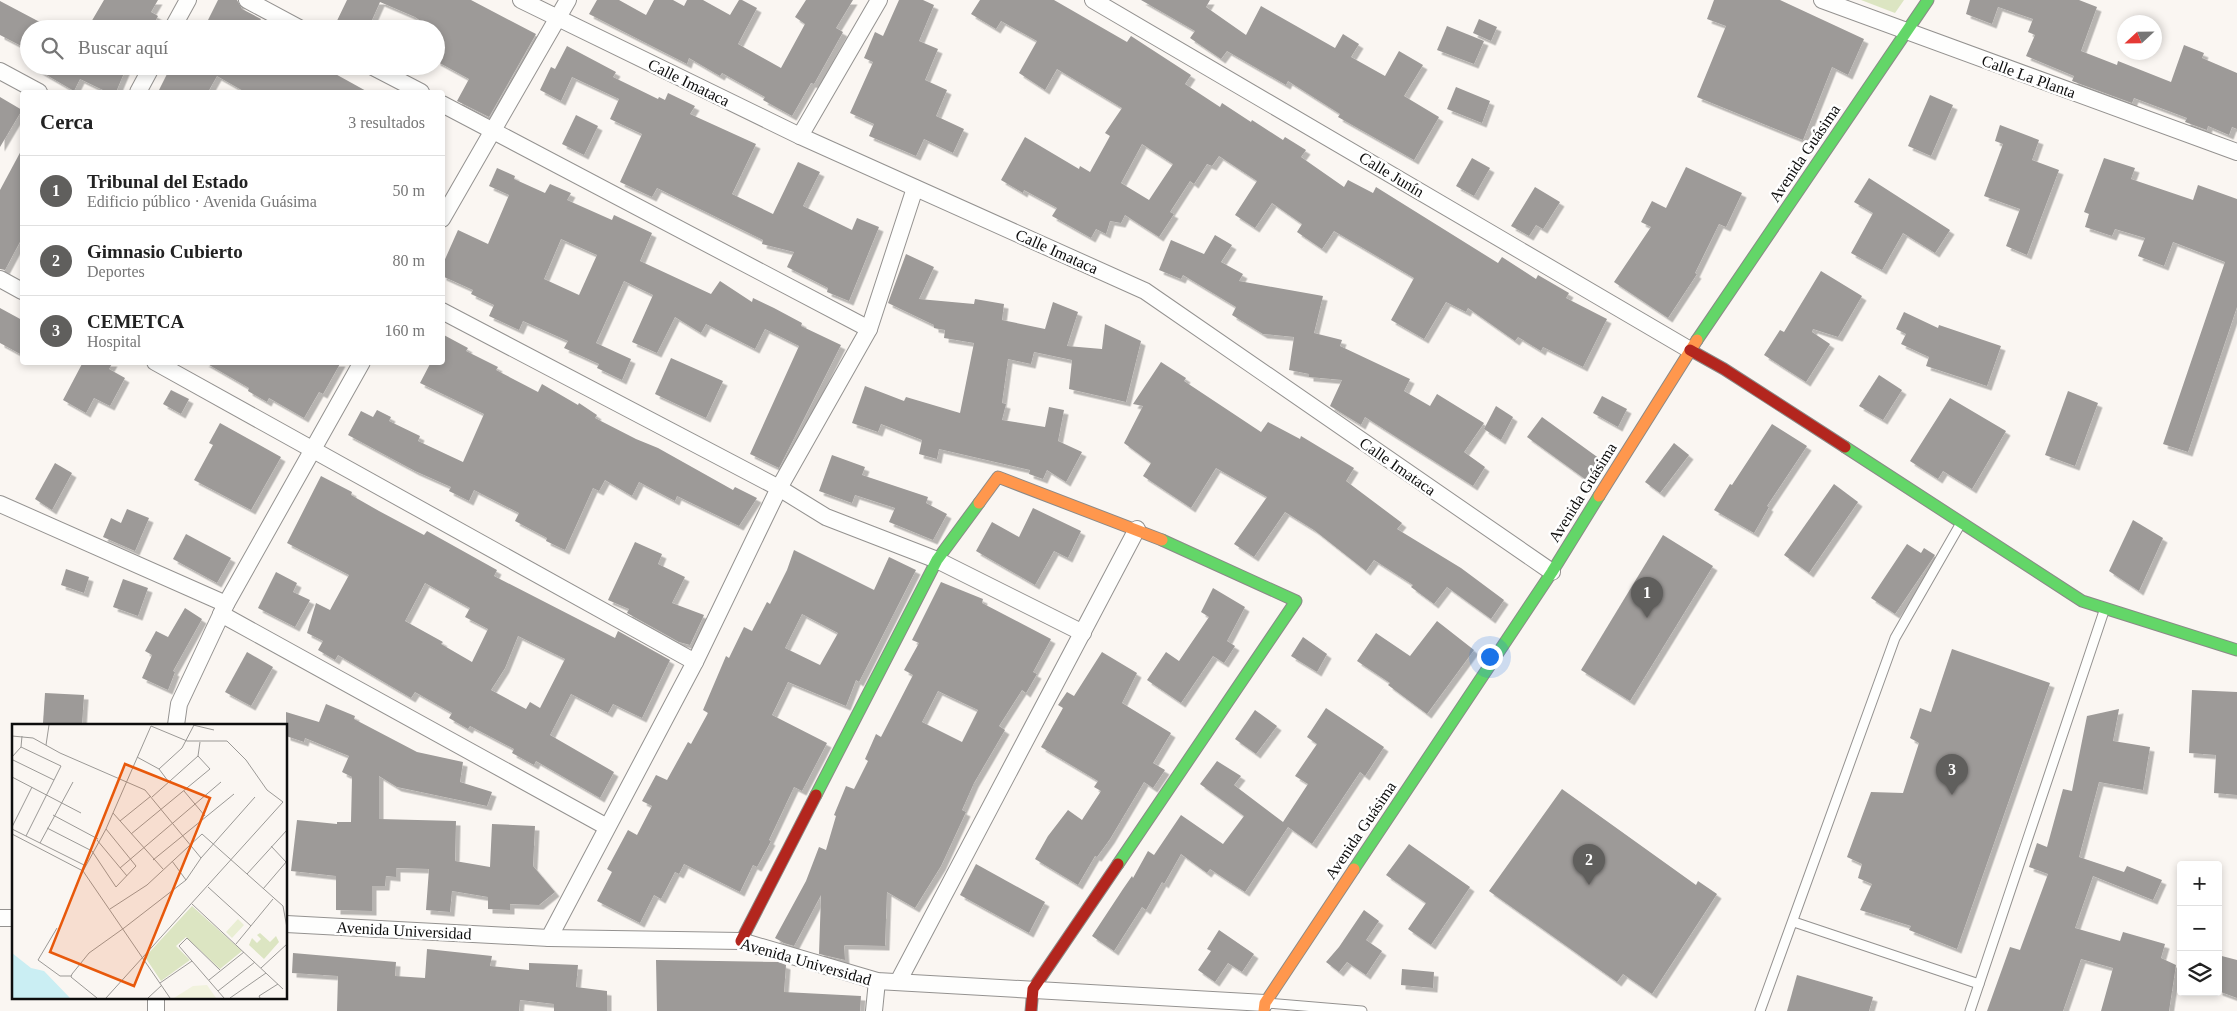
<!DOCTYPE html>
<html lang="es">
<head>
<meta charset="utf-8">
<style>
	:root { --surface:#fff; --page:#f2f2f2; --text:#222; --muted:#767676; --line:#e0e0e0; --accent:#605f5d }
	body { margin:0; font-family:"Times New Roman",serif; background:var(--page); color:var(--text) }
	.controls { position:absolute; right:15px; bottom:15px; display:grid; overflow:hidden; border-radius:5px; box-shadow:0 2px 8px #0003 }
	.controls button { width:45px; height:45px; display:grid; place-items:center; padding:0; border:0; border-bottom:1px solid var(--line); background:var(--surface); color:var(--text); font:25px sans-serif }
	.compass { position:absolute; left:2117px; top:15px; width:45px; height:45px; border-radius:50%; background:var(--surface); box-shadow:0 2px 8px #0003; rotate:248deg }
	.you { position:absolute; left:1489px; top:656px; width:18px; height:18px; margin:-12px; border:4px solid #fff; border-radius:50%; background:#1a73e8; box-shadow:0 0 0 8px #1a73e833 }
	.badge { display:grid; place-items:center; width:32px; height:32px; border-radius:50%; background:var(--accent); color:#fff; font-size:16px; font-weight:700 }
	.pin { position:absolute; translate:-50% -41px; filter:drop-shadow(0 1px 2px #0008) }
	.pin::after { content:''; position:absolute; top:26px; width:18px; height:15px; background:inherit; clip-path:polygon(0 0,100% 0,50% 100%) }
	.list { margin:0; padding:0; list-style:none }
	h2 { display:flex; justify-content:space-between; align-items:center; height:65px; margin:0; padding:0 20px; font-size:21px }
	h2 small { font-size:16px; font-weight:400; color:var(--muted) }
	.list li { display:grid; grid-template-columns:32px 1fr auto; gap:15px; align-items:center; box-sizing:border-box; height:70px; padding:0 20px; border-top:1px solid var(--line) }
	.list b { display:block; font-size:19px; white-space:nowrap }
	.list p { margin:0; font-size:16px; white-space:nowrap; color:var(--muted) }
	.list em { font-size:16px; font-style:normal; color:var(--muted) }
	.icon { flex:none; width:28px; height:28px; fill:none; stroke:currentColor; stroke-width:2; stroke-linecap:round; stroke-linejoin:round }
	.map { position:relative; flex:none; width:2237px; height:1011px; overflow:hidden }
	.search { position:absolute; background:var(--surface); box-shadow:0 2px 8px #0003; left:20px; top:20px; width:425px; height:55px; display:flex; align-items:center; gap:12px; box-sizing:border-box; padding:0 18px; border-radius:28px; color:var(--muted); font-size:19px }
	.panel { position:absolute; background:var(--surface); box-shadow:0 2px 8px #0003; left:20px; top:90px; width:425px; height:275px; border-radius:5px }
	.map>svg:first-child { display:block }
</style>
</head>
<body>
<div class="map">
<svg width="2237" height="1011" viewBox="0 0 2237 1011">
	<defs>
		<filter id="shadow"><feDropShadow dx="4.5" dy="4.5" stdDeviation="0" flood-color="#0004"/></filter>
	</defs>
	<rect width="100%" height="100%" fill="#faf6f2"/>
	<polygon fill="#dce5c2" points="1861,0 1904,0 1895,13"/>
	<g fill="#9d9a98" fill-rule="evenodd" filter="url(#shadow)">
		<polygon points="104,0 158,0 151,12 158,16 151,29 87,29"/>
		<polygon points="218,0 237,0 242,9 261,19 256,29 215,29 206,24"/>
		<polygon points="347,0 471,0 536,34 489,117 457,101 469,79 436,61 436,29 423,29 425,24 415,17 380,2 368,29 333,29"/>
		<polygon points="597,0 619,0 646,15 654,0 673,0 684,6 687,0 703,0 730,15 739,0 742,0 757,8 738,44 781,68 805,24 795,17 806,0 853,0 836,28 843,32 814,84 811,83 792,116 763,100 765,97 722,73 720,76 689,58 687,64 589,14"/>
		<polygon points="899,0 923,0 934,5 919,41 938,49 925,80 947,90 936,116 964,129 953,153 924,139 916,156 869,136 874,124 850,113 873,62 864,58 875,32 883,36"/>
		<path d="M980,0H1054L1127,42L1131,36L1191,75L1185,84L1220,107L1222,103L1251,122L1252,120L1283,140L1285,137L1306,150L1301,157L1344,187L1348,180L1373,193L1376,187L1498,263L1502,257L1536,279L1538,275L1569,293L1566,298L1607,319L1583,367L1543,347L1541,351L1518,337L1515,341L1468,308L1466,312L1446,302L1424,339L1391,320L1414,278L1334,231L1322,249L1297,232L1302,224L1272,203L1255,228L1235,215L1257,181L1219,156L1212,166L1207,164L1194,184L1190,181L1170,212L1174,214L1159,237L1125,215L1121,223L1110,221L1106,234L1096,229L1091,238L1052,216L1057,208L1024,190L1023,193L1001,180L1025,137L1079,169L1080,166L1090,172L1110,136L1105,133L1122,108L1057,69L1045,90L1019,73L1037,41L1001,21L996,29L971,14ZM1142,144L1173,164L1149,200L1121,183Z"/>
		<polygon points="1141,0 1210,0 1206,7 1246,35 1261,6 1335,48 1343,34 1359,44 1351,57 1385,76 1399,51 1423,65 1404,96 1439,117 1414,160 1338,117 1340,114 1288,81 1286,85 1227,51 1221,59 1190,38 1195,31"/>
		<polygon points="1714,0 1780,0 1864,39 1848,75 1832,67 1803,140 1697,97 1726,26 1707,19"/>
		<polygon points="1970,0 2079,0 2097,7 2081,51 2117,65 2118,61 2171,82 2184,45 2204,53 2202,58 2237,73 2237,129 2232,127 2229,135 2208,126 2207,130 2185,122 2187,118 2134,98 2132,103 2072,81 2074,76 2026,56 2035,35 2028,32 2033,19 1998,7 1992,24 1966,14"/>
		<polygon points="0,1 53,29 29,29 29,50 0,35"/>
		<polygon points="1479,19 1497,27 1491,41 1473,33"/>
		<polygon points="1447,26 1484,41 1474,64 1437,50"/>
		<polygon points="567,46 616,72 613,77 658,99 659,97 665,100 668,93 695,106 690,114 756,144 732,194 773,214 798,162 820,172 803,206 852,230 857,218 879,227 849,301 827,292 828,288 787,267 794,252 762,244 763,240 657,188 652,197 620,182 642,134 610,119 619,99 572,77 561,101 540,90 551,67 555,69"/>
		<polygon points="31,66 127,66 116,92 107,92 80,79 74,91"/>
		<polygon points="171,66 321,66 368,92 245,92 217,76 208,92 158,92"/>
		<polygon points="1456,87 1490,101 1482,123 1447,109"/>
		<polygon points="1930,95 1953,105 1931,156 1908,146"/>
		<polygon points="0,97 22,110 0,147"/>
		<polygon points="576,115 598,126 584,155 562,144"/>
		<polygon points="2000,125 2039,140 2032,160 2059,170 2027,255 2006,246 2020,209 1984,196 2003,144 1995,141"/>
		<polygon points="22,149 22,238 5,270 0,269 0,190"/>
		<polygon points="1472,158 1490,168 1474,196 1456,186"/>
		<polygon points="2104,158 2135,168 2131,179 2193,200 2198,185 2237,199 2237,307 2188,452 2163,444 2225,262 2173,242 2164,266 2138,256 2145,238 2115,229 2112,236 2085,227 2089,214 2084,212"/>
		<polygon points="1686,167 1742,193 1726,227 1719,224 1695,273 1697,274 1668,318 1614,282 1651,227 1641,222 1652,201 1666,208"/>
		<path d="M497,168L515,176L514,179L545,193L550,184L571,193L567,200L612,220L614,215L652,233L640,261L711,294L720,281L752,302L753,298L774,308L802,323L801,326L841,345L779,468L750,454L799,346L765,329L755,349L706,324L701,333L675,317L657,353L632,342L653,295L624,281L596,343L631,359L622,380L597,368L599,364L564,348L568,341L523,321L519,330L489,316L494,305L471,294L473,290L442,276V266L458,230L488,244L509,195L489,186ZM561,239L597,255L579,295L544,279Z"/>
		<polygon points="1869,178 1950,230 1935,253 1903,233 1882,270 1851,253 1873,213 1854,202"/>
		<polygon points="1535,187 1560,202 1543,229 1536,225 1529,236 1511,226"/>
		<polygon points="1215,235 1232,245 1221,262 1243,274 1239,281 1323,296 1314,333 1342,340 1340,346 1410,379 1404,391 1430,406 1437,394 1484,423 1464,452 1485,467 1473,486 1365,417 1361,425 1330,406 1342,380 1309,377 1309,374 1289,370 1294,337 1263,334 1232,315 1236,307 1183,275 1181,279 1159,270 1171,240 1204,254"/>
		<polygon points="906,254 934,267 919,299 974,304 975,299 1004,304 1002,320 1045,329 1053,302 1078,312 1067,346 1102,349 1105,324 1141,341 1126,402 1069,389 1072,360 1034,352 1031,364 1008,359 1002,403 1006,404 1002,420 1045,427 1049,407 1064,410 1058,441 1082,452 1066,482 1047,470 1043,479 1029,474 1030,470 939,449 937,459 919,454 922,440 881,424 878,432 852,423 865,386 904,401 906,397 960,413 974,343 944,338 945,330 934,328 934,325 888,303"/>
		<polygon points="1821,271 1862,296 1838,337 1813,329 1812,332 1830,344 1806,382 1764,355 1780,330 1784,332"/>
		<polygon points="0,308 22,320 22,355 0,343"/>
		<polygon points="1904,312 1938,328 1939,325 2001,346 1987,386 1926,366 1929,357 1901,344 1906,334 1896,329"/>
		<polygon points="442,334 468,348 466,351 498,367 496,370 538,392 542,384 578,405 579,403 597,415 595,418 636,439 658,448 733,490 735,487 757,498 739,526 677,496 675,501 639,482 632,496 605,480 599,491 593,488 565,550 546,541 547,538 515,521 519,513 474,490 469,501 449,491 451,487 415,471 348,435 361,411 373,417 377,410 391,417 389,421 420,436 418,441 463,462 484,414 420,383 431,362 442,362"/>
		<polygon points="671,358 723,381 706,418 655,394"/>
		<polygon points="83,362 113,362 109,369 125,378 110,406 94,398 86,413 63,400"/>
		<polygon points="204,362 341,362 323,394 319,392 304,418 269,398 267,402 248,391 249,388"/>
		<polygon points="1161,362 1186,378 1184,381 1261,432 1268,422 1300,439 1301,436 1354,468 1346,481 1402,523 1397,529 1461,568 1504,600 1491,619 1447,587 1434,604 1411,587 1413,585 1374,560 1366,571 1314,530 1285,512 1254,557 1234,544 1267,497 1216,468 1191,508 1143,476 1151,463 1124,443 1143,406 1133,404"/>
		<polygon points="1879,375 1902,390 1883,420 1859,406"/>
		<polygon points="171,390 189,399 181,414 163,404"/>
		<polygon points="2068,391 2098,403 2075,466 2045,455"/>
		<polygon points="1602,396 1627,409 1618,427 1593,413"/>
		<polygon points="1950,398 2006,431 1972,489 1943,471 1938,479 1910,461"/>
		<polygon points="1496,406 1513,417 1501,440 1484,429"/>
		<polygon points="1542,417 1600,459 1585,479 1527,437"/>
		<polygon points="220,423 281,457 251,510 194,480 213,445 209,443"/>
		<polygon points="1772,424 1807,446 1767,506 1769,507 1754,533 1714,510 1730,484 1732,485"/>
		<polygon points="1674,443 1689,455 1660,493 1645,482"/>
		<polygon points="832,455 865,467 862,475 928,497 926,503 947,514 933,540 889,522 895,508 855,495 852,503 819,491"/>
		<polygon points="55,463 72,473 52,510 35,499"/>
		<path d="M321,476L352,492L351,495L379,511L424,535L427,531L497,570L494,576L615,638L618,631L670,660L642,718L613,704L608,713L571,694L550,735L614,772L600,798L536,761L534,765L512,753L514,749L470,726L468,729L449,718L452,713L415,692L411,698L338,655L335,660L318,650L323,641L307,633L316,603L330,610L349,575L287,543ZM425,583L470,608L465,617L488,629L472,662L441,644L443,642L405,621ZM518,636L565,659L540,708L530,702L526,709L491,690L505,668Z"/>
		<polygon points="1834,484 1858,502 1809,573 1784,555"/>
		<polygon points="1033,508 1081,531 1068,558 1054,551 1035,585 976,551 992,522 1019,537"/>
		<polygon points="127,509 149,518 135,551 103,537 111,518 121,523"/>
		<polygon points="2133,520 2163,538 2139,591 2109,571"/>
		<polygon points="186,534 231,558 217,583 173,559"/>
		<polygon points="1663,535 1713,566 1630,701 1581,670"/>
		<polygon points="635,542 662,554 658,564 685,577 672,603 704,615 690,645 679,642 627,613 629,609 608,600"/>
		<polygon points="1907,544 1921,553 1924,548 1935,555 1895,614 1871,598"/>
		<path d="M794,550L874,590L889,557L916,570L859,682L856,680L846,706L788,682L772,715L827,743L802,791L794,787L769,840L771,841L757,867L753,865L740,892L684,864L679,874L675,872L661,899L654,895L640,923L597,901L612,872L607,869L628,830L637,835L652,806L642,801L656,775L667,780L688,742L691,744L708,713L703,710L726,656L729,658L744,627L752,631L767,602L770,604L787,570ZM802,614L838,633L820,665L785,648Z"/>
		<polygon points="66,569 89,577 84,593 61,585"/>
		<polygon points="276,572 297,583 293,592 310,600 295,627 258,608"/>
		<polygon points="123,579 148,588 138,616 113,607"/>
		<path d="M941,582L983,599L982,603L1051,639L1033,672L1037,674L1026,693L1022,690L999,726L1005,730L974,783L962,810L966,812L941,866L915,908L887,892L885,946L844,945L845,960L819,954L821,895L794,946L784,943L775,938L806,881L819,847L826,850L836,816L834,815L846,786L854,789L868,761L865,759L876,734L881,737L913,675L904,670L919,643L912,640ZM938,691L978,710L962,742L922,722Z"/>
		<polygon points="1213,588 1245,607 1227,641 1235,646 1224,663 1213,656 1181,703 1147,680 1166,652 1179,661 1209,617 1201,612"/>
		<polygon points="185,608 202,619 173,671 175,672 168,690 142,678 152,655 145,651 156,631 168,637"/>
		<polygon points="1437,621 1474,650 1427,714 1388,685 1390,683 1357,661 1376,633 1410,656"/>
		<polygon points="1303,637 1327,654 1317,672 1291,656"/>
		<polygon points="1952,649 2050,683 1957,949 1909,930 1911,926 1860,910 1872,884 1858,878 1862,864 1847,857 1871,792 1903,793 1919,743 1910,738 1920,708 1931,712"/>
		<polygon points="247,652 273,667 251,706 225,692"/>
		<polygon points="1102,652 1137,673 1122,703 1171,733 1153,763 1165,770 1153,788 1144,782 1110,839 1097,857 1095,856 1078,885 1035,859 1048,836 1068,810 1082,820 1101,791 1094,787 1098,781 1041,747 1063,708 1058,705 1067,692 1074,696"/>
		<polygon points="2192,690 2237,692 2237,795 2214,793 2216,755 2189,753"/>
		<polygon points="45,693 84,695 82,725 43,723"/>
		<polygon points="326,704 355,716 354,719 417,752 463,762 460,782 492,792 487,806 397,787 379,776 379,819 456,821 455,861 490,867 492,824 535,826 533,866 555,892 539,905 510,904 510,910 488,909 488,897 452,891 450,912 426,910 429,869 396,868 396,877 386,876 385,886 372,886 372,911 336,910 336,876 291,871 297,820 337,824 337,822 351,822 352,777 342,772 349,756 305,738 304,742 286,736 286,712 319,722"/>
		<polygon points="1326,708 1384,747 1365,776 1360,772 1312,844 1288,827 1245,892 1210,869 1207,873 1181,854 1164,884 1162,882 1146,910 1142,907 1114,951 1092,936 1123,889 1132,876 1133,878 1148,851 1154,855 1181,815 1223,844 1244,816 1200,784 1217,761 1241,776 1234,785 1283,822 1308,784 1295,776 1317,744 1307,737"/>
		<polygon points="2119,709 2113,741 2150,747 2143,790 2099,782 2079,857 2124,872 2127,866 2162,880 2153,900 2093,876 2075,928 2120,941 2123,932 2165,944 2161,958 2176,965 2169,1011 2101,1011 2113,968 2081,959 2063,1011 1987,1011 2010,947 2020,950 2048,874 2029,867 2037,843 2047,847 2063,789 2072,791 2087,716"/>
		<polygon points="1255,710 1277,726 1256,754 1235,739"/>
		<polygon points="1562,789 1696,885 1698,881 1717,894 1652,994 1623,974 1617,982 1489,891"/>
		<polygon points="1409,844 1470,887 1431,945 1408,929 1426,903 1386,875"/>
		<polygon points="976,864 1045,902 1029,933 960,895"/>
		<polygon points="1364,910 1379,921 1366,940 1382,951 1366,975 1347,962 1339,972 1326,962 1339,947"/>
		<polygon points="1219,930 1254,954 1242,972 1228,963 1215,982 1198,970 1211,951 1207,949"/>
		<polygon points="427,949 492,956 490,966 529,970 529,963 578,965 576,987 607,991 607,1011 554,1011 554,1004 520,1000 519,1011 337,1011 338,976 292,973 293,953 396,962 395,976 425,978"/>
		<polygon points="2218,955 2237,960 2237,998 2218,991"/>
		<polygon points="656,960 778,962 786,965 784,992 861,996 860,1011 657,1011"/>
		<polygon points="1402,969 1434,972 1433,988 1401,985"/>
		<polygon points="1797,975 1873,997 1869,1011 1787,1011"/>
	</g>
	<g fill="none" stroke-linecap="round" stroke-linejoin="round">
		<defs>
			<g id="lane">
				<polyline points="1794,922 1979,984"/>
				<polyline points="1268,1003 1362,1011"/>
				<polyline points="1760,1011 1895,638 1961,523"/>
				<polyline points="1970,1011 2105,608"/>
			</g>
			<g id="street">
				<polyline points="247,0 301,29"/>
				<polyline points="521,0 800,136 1145,291 1552,572"/>
				<polyline points="1093,0 1690,350"/>
				<polyline points="1822,0 2237,152"/>
				<polyline points="172,29 188,0"/>
				<polyline points="371,66 421,92"/>
				<polyline points="0,71 39,92"/>
				<polyline points="138,92 152,66"/>
				<polyline points="442,104 869,329"/>
				<polyline points="800,136 879,0"/>
				<polyline points="442,219 568,0"/>
				<polyline points="0,279 22,291"/>
				<polyline points="442,311 779,488 826,517 937,560 1083,633"/>
				<polyline points="155,362 695,662"/>
				<polyline points="0,504 226,604"/>
				<polyline points="221,614 607,827"/>
				<polyline points="176,725 179,704 226,604 362,362"/>
				<polyline points="0,918 14,918"/>
				<polyline points="286,924 549,938 741,941 877,981 1265,1003"/>
				<polyline points="549,938 695,662 779,488 869,329 915,188"/>
				<polyline points="898,982 1137,529"/>
				<polyline points="156,997 156,1011"/>
				<polyline points="874,1011 877,981"/>
			</g>
			<g id="fast">
				<polyline points="1697,340 1928,0"/>
				<polyline points="1845,447 2082,601 2237,650"/>
				<polyline points="816,795 937,560 979,503"/>
				<polyline points="1118,864 1296,601 1162,540"/>
				<polyline points="1354,869 1552,572 1599,496"/>
			</g>
			<g id="slow">
				<polyline points="1599,496 1697,340"/>
				<polyline points="979,503 998,477 1162,540"/>
				<polyline points="1264,1011 1265,1003 1354,869"/>
			</g>
			<g id="jam">
				<polyline points="1690,350 1724,369 1845,447"/>
				<polyline points="741,941 816,795"/>
				<polyline points="1031,1011 1033,989 1118,864"/>
			</g>
		</defs>
		<use href="#lane" stroke="#949290" stroke-width="11"/>
		<use href="#street" stroke="#949290" stroke-width="18"/>
		<use href="#fast" stroke="#8a8987" stroke-width="13"/>
		<use href="#slow" stroke="#8a8987" stroke-width="13"/>
		<use href="#jam" stroke="#8a8987" stroke-width="13"/>
		<use href="#lane" stroke="#fefefd" stroke-width="9"/>
		<use href="#street" stroke="#fefefd" stroke-width="16"/>
		<use href="#fast" stroke="#63d668" stroke-width="11"/>
		<use href="#slow" stroke="#ff974d" stroke-width="11"/>
		<use href="#jam" stroke="#b3261e" stroke-width="11"/>
	</g>
	<g text-anchor="middle" stroke-width="5" stroke-linejoin="round" paint-order="stroke">
		<g font-size="16" fill="#0d0d0d" stroke="#fff">
			<text transform="translate(2029 76) rotate(20)" y="6">Calle La Planta</text>
			<text transform="translate(689 82) rotate(26)" y="6">Calle Imataca</text>
			<text transform="translate(1804 153) rotate(-56)" y="6">Avenida Guásima</text>
			<text transform="translate(1392 174) rotate(31)" y="6">Calle Junín</text>
			<text transform="translate(1057 251) rotate(24)" y="6">Calle Imataca</text>
			<text transform="translate(1398 466) rotate(35)" y="6">Calle Imataca</text>
			<text transform="translate(1582 492) rotate(-58)" y="6">Avenida Guásima</text>
			<text transform="translate(1360 830) rotate(-56)" y="6">Avenida Guásima</text>
			<text transform="translate(404 930) rotate(3)" y="6">Avenida Universidad</text>
			<text transform="translate(806 961) rotate(16)" y="6">Avenida Universidad</text>
		</g>
	</g>
	<g transform="translate(12 724)">
		<rect width="275" height="275" fill="#faf6f2"/>
		<path d="M226,195L232,201L220,214L214,208Z" fill="#e9eed3"/>
		<path d="M180,182L230,227L208,245L174,213L164,222L178,236L149,257L133,233ZM248,209L258,218L264,212L267,218L252,235L237,221L240,214L245,219L249,215L245,211Z" fill="#dce5c2"/>
		<path d="M195,261L204,274H162L181,262Z" fill="#f1f2dd"/>
		<path d="M0,229L19,244L32,247L58,274H0Z" fill="#caeef3"/>
		<path fill="none" stroke="#9b9996" stroke-width="1" d="M181,1L202,6M0,12L21,14L48,29L133,66L189,134M34,21L37,1M9,23L49,42L14,112M0,33L9,23L10,12M125,33L147,45L156,57M1,36L42,56M147,45L170,24L182,1M0,53L69,89M172,67L193,92M140,73L186,32L188,18M101,89L151,145M41,91L86,115M108,97L139,72M0,103L20,63M35,104L80,127L104,163L124,142L94,105M0,105L74,142M0,110L71,147L158,274M119,110L198,45L186,32M85,116L115,152M28,119L61,58M259,122L274,138M141,136L222,70M160,137L174,156M108,144L209,58M71,147L94,105L139,2M235,150L275,106M196,163L239,202M251,165L275,137M180,180L271,265M98,185L135,161L190,110L271,182L275,204M45,204L26,236L48,252H59M112,204L174,156L189,134L243,73M224,220L261,175M249,244L275,220M208,246L175,214L167,222L212,274M197,256L232,228M148,259L180,237M206,267L243,238M85,274L59,253L60,250L77,229L112,204M94,274L271,78L255,66L234,36L215,17H175L139,2M136,274L150,261M218,274L254,249M248,274L247,272L266,260"/>
		<path fill="#e8590c" fill-opacity="0.15" stroke="#e8590c" stroke-width="2.5" d="M113,40L198,74L122,262L38,228Z"/>
		<rect width="275" height="275" fill="none" stroke="#0d0d0d" stroke-width="2.5"/>
	</g>
</svg>
<div class="controls">
<button>+</button>
<button>−</button>
<button><svg class="icon" aria-label="layers" viewBox="0 0 24 24"><path d="M12 4l9 5-9 5-9-5zM3 14l9 5 9-5"/></svg></button>
</div>
<svg class="compass" viewBox="-18 -18 36 36"><path d="M0-13l5 13h-10z" fill="#e53935"/><path d="M0 13l5-13h-10z" fill="#767676"/></svg>
<div class="you"></div>
<div class="pin badge" style="left:1647px;top:618px">1</div>
<div class="pin badge" style="left:1589px;top:885px">2</div>
<div class="pin badge" style="left:1952px;top:795px">3</div>
<div class="search"><svg class="icon" aria-label="search" viewBox="0 0 24 24"><circle cx="10" cy="10" r="6"/><path d="M15 15l6 6"/></svg>Buscar aquí</div>
<section class="panel">
<h2>Cerca<small>3 resultados</small></h2>
<ul class="list">
<li><span class="badge">1</span><div><b>Tribunal del Estado</b><p>Edificio público · Avenida Guásima</p></div><em>50 m</em></li>
<li><span class="badge">2</span><div><b>Gimnasio Cubierto</b><p>Deportes</p></div><em>80 m</em></li>
<li><span class="badge">3</span><div><b>CEMETCA</b><p>Hospital</p></div><em>160 m</em></li>
</ul>
</section>
</div>
</body>
</html>
